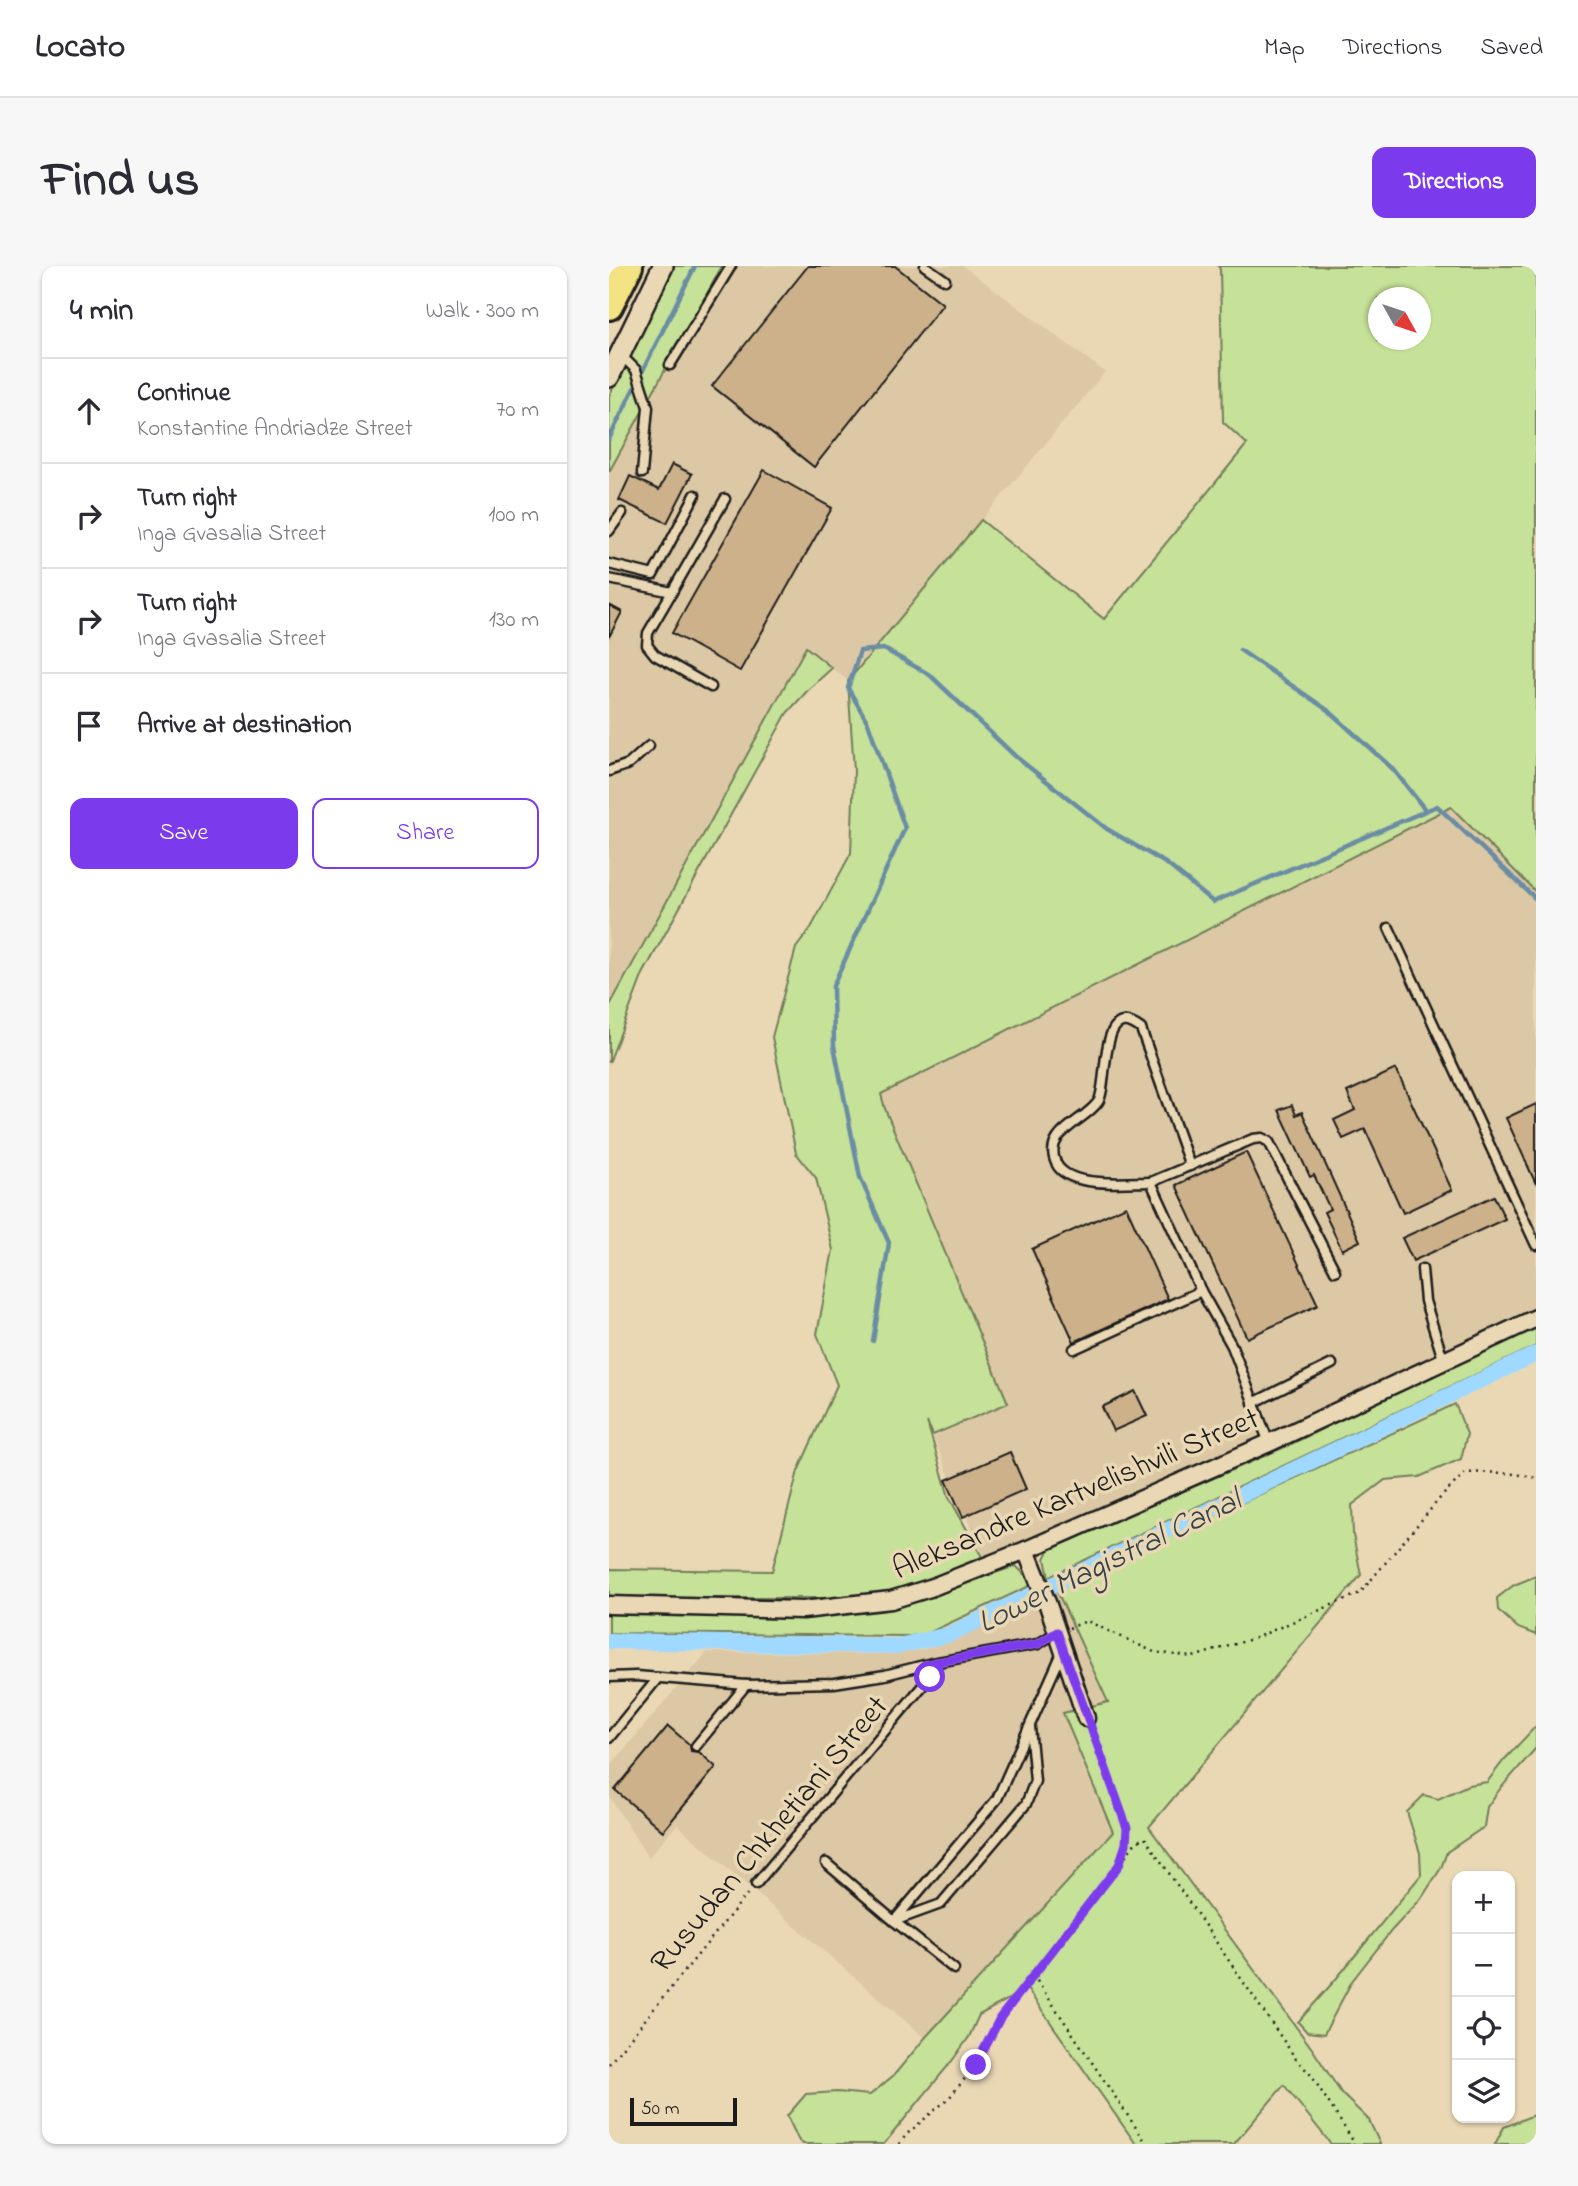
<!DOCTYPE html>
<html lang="en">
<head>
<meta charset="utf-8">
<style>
	:root { --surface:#fff; --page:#f7f7f7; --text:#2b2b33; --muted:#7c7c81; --line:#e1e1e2; --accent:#7c3aed }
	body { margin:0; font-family:"Indie Flower",sans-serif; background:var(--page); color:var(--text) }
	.controls { position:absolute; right:21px; bottom:21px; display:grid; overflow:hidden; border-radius:14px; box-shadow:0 2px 5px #0004 }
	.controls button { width:63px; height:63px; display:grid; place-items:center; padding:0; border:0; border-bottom:2px solid var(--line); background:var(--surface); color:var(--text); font:35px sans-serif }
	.compass { position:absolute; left:759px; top:21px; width:63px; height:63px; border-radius:50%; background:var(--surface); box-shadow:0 2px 5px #0004; rotate:130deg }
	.scale { position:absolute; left:21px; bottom:18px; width:107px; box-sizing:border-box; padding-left:7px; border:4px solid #1c1c1c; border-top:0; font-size:19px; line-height:24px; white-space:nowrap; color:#1c1c1c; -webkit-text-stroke:5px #ead8b5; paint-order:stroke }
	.stop { position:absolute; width:21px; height:21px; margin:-16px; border:5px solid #7c3aed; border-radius:50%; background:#fff }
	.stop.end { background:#7c3aed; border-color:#fff; box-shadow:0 2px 7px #0008 }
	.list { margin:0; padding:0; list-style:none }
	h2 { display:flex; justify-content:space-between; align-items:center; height:91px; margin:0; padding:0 28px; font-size:30px }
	h2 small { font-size:23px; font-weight:400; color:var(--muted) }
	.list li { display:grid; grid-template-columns:46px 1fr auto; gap:21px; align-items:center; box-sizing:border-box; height:105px; padding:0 28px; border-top:2px solid var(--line) }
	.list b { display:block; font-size:26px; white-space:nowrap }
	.list p { margin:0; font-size:23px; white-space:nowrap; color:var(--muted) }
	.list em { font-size:23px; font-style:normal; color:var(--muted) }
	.actions { display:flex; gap:14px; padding:21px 28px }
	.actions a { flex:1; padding:16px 0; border:2px solid var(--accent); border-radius:14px; text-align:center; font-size:24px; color:var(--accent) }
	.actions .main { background:var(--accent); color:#fff }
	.icon { flex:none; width:38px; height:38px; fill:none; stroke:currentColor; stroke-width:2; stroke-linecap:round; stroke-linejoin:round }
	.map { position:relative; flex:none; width:927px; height:1878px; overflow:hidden; border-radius:14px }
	header { display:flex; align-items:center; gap:42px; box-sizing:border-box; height:98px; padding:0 35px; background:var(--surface); border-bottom:2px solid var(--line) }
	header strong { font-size:33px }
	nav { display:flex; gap:38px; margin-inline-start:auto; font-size:24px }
	.intro { display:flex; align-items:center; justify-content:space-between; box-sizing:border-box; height:168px; padding:0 42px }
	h1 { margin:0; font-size:49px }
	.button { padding:18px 32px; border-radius:14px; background:var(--accent); color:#fff; font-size:24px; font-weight:700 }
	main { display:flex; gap:42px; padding:0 42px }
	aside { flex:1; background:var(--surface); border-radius:14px; box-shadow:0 2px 5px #0004 }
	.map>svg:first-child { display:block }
</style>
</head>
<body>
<header>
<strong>Locato</strong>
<nav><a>Map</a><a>Directions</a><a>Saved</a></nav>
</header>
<div class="intro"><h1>Find us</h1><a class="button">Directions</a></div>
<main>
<aside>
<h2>4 min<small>Walk · 300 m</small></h2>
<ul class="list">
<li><svg class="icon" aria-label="ahead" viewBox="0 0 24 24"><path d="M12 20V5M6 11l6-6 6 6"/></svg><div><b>Continue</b><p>Konstantine Andriadze Street</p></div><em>70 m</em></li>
<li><svg class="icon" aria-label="right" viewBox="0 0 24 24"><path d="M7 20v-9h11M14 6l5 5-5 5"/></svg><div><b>Turn right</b><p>Inga Gvasalia Street</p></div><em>100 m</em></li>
<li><svg class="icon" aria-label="right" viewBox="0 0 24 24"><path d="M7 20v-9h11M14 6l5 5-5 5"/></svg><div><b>Turn right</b><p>Inga Gvasalia Street</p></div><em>130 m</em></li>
<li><svg class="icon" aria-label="arrive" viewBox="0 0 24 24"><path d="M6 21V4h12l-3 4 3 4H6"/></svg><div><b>Arrive at destination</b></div></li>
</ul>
<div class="actions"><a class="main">Save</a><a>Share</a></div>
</aside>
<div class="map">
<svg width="927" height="1878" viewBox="0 0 927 1878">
	<rect width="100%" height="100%" fill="#ead8b5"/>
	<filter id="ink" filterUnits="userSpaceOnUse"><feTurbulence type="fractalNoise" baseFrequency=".0143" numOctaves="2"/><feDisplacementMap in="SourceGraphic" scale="14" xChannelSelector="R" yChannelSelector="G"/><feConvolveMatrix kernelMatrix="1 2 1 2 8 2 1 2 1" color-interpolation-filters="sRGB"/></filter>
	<g filter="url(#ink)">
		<g fill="#ddc8a5">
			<polygon points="113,0 354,0 496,106 239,415 197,381 0,741 0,206"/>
			<polygon points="842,541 927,626 927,1052 378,1299 324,1171 399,1137 270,829"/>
			<polygon points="447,1323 499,1437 454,1447 505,1565 316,1772 68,1559 39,1592 0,1530 0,1501 98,1386 281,1388 312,1384 336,1377"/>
		</g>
		<g fill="#c6e198" stroke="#717e5a" stroke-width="2" fill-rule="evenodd">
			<polygon points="65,0 113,0 0,206 0,130"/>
			<path d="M609,0H927V626L842,541L272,828L276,843L399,1137L324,1169L318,1156L340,1231L373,1291L297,1323L223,1332H0V1303L163,1305L189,1205L228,1119L208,1068L224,984L207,912L187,887L163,771L187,682L202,662L242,587L245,505L239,415L372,254L495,353L638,178L614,156L611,3ZM769,32H811V74H769Z"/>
			<polygon points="197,381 223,402 200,423 178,447 34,708 0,797 0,741"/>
			<polygon points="927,1059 927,1080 440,1311 436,1293 440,1284 678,1180"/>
			<polygon points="846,1138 858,1168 852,1193 810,1211 776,1214 743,1239 744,1269 752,1309 540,1561 704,1784 733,1828 760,1854 771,1878 722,1878 675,1819 625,1878 527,1878 418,1723 370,1749 360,1771 343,1795 275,1878 194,1878 190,1875 178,1850 197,1828 228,1826 261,1829 285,1809 316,1772 504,1566 454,1447 499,1436 447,1323"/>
			<polygon points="407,1300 425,1318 317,1368 301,1370 0,1367 0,1345 312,1332"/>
			<polygon points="927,1310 927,1369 909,1362 889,1344 888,1332 905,1319"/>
			<polygon points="927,1460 927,1482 891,1523 878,1541 875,1561 838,1586 832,1602 812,1633 783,1664 743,1715 715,1768 698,1766 689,1756 727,1713 812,1609 811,1587 798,1546 815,1529 829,1533 859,1519 878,1516 895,1494"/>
			<polygon points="927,1848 927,1878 886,1878 895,1861"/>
		</g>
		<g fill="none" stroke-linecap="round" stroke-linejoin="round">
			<g stroke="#6b8da4" stroke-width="4.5">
				<polyline points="34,104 86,0"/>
				<polyline points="0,173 25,122"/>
				<polyline points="631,384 720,445 785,504 817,545"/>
				<polyline points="264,1075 280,977 251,911 225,780 224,720 296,562 259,457 239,422 251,385 275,383 321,409 406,490 498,563 558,598 604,636 828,540 927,633"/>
			</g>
			<polyline stroke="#9fd9ff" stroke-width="16" points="0,1375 289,1380 339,1369 927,1088"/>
		</g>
		<g fill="#ccb18a" stroke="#1c1c1c" stroke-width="2">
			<polygon points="199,0 286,0 334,38 205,201 103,120"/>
			<polygon points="63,198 83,208 58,257 10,234 21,210 50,224"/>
			<polygon points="155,204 223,242 131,405 63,367"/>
			<polygon points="0,339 13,346 0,371"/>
			<polygon points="787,803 843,924 794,947 756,863 734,873 725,854 746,844 738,826"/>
			<polygon points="927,838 927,918 897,852"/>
			<polygon points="683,839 687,849 693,846 751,975 733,984 715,946 721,943 705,909 701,911 670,844"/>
			<polygon points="637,886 709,1039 638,1072 567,919"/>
			<polygon points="885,930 896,953 804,995 793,972"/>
			<polygon points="517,940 559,1033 465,1076 423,983"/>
			<polygon points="526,1125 538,1150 504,1165 493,1141"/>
			<polygon points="401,1186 417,1223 354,1251 337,1214"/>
			<polygon points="59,1460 81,1479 82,1485 90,1486 107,1501 54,1565 6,1524"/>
		</g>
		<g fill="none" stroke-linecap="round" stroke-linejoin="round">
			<defs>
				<g id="service">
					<polyline points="316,0 336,14"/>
					<polyline points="12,89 27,104 39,141 33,207"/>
					<polyline points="61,99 122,0"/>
					<polyline points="0,265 13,247"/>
					<polyline points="0,298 44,309 86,229"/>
					<polyline points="0,313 63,326 39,367 38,379 46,389 102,421"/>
					<polyline points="63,326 116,233"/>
					<polyline points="0,505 20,498 40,480"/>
					<polyline points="780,662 927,979"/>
					<path d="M542,916C518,916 459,923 447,897C433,867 475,856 489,836C500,820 489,730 532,763L581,900"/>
					<polyline points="813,1003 816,1035 835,1096"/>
					<polyline points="465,1083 592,1025"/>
					<polyline points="644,1137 723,1098"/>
					<polyline points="660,1177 623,1080 592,1025 542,916 644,873 653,872 660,876 726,1005"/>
					<polyline points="0,1411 27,1410 137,1419 225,1417 276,1409 323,1397 429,1378 448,1366"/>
					<polyline points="0,1472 49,1412"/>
					<polyline points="87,1480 137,1419"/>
					<polyline points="217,1597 285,1655 388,1533 453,1387"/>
					<polyline points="147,1618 321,1411 323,1397"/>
					<polyline points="288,1654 332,1638 417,1538 426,1515 421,1461"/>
					<polyline points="285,1655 345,1703"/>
				</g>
				<g id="minor">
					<polyline points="417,1284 439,1339 477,1452"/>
					<polyline points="0,1339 194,1344 282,1334 321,1322 417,1284 660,1177 927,1052"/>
				</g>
				<polyline id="tertiary" points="0,111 54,0"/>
				<polyline id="trunk" points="0,40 20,0"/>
			</defs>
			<use href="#service" stroke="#1c1c1c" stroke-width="13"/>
			<use href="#minor" stroke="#1c1c1c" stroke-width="21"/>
			<use href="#tertiary" stroke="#1c1c1c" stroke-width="24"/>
			<use href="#trunk" stroke="#1c1c1c" stroke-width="32"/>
			<g stroke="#1c1c1c" stroke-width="2.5" stroke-dasharray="2 5" stroke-linecap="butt">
				<path d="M460,1362L478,1355L545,1386L584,1391L646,1372L751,1327L832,1231L856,1207C881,1206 903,1206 927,1212"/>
				<polyline points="512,1596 527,1576 536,1572 687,1793 702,1809 746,1878"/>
				<polyline points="424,1709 538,1878"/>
				<polyline points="0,1798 140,1626"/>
				<polyline points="290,1878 298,1868 340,1832 367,1799 391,1752 510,1599 517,1578 518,1562 483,1466"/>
			</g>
			<use href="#service" stroke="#ead8b5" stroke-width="8"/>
			<use href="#minor" stroke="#ead8b5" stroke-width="16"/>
			<use href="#tertiary" stroke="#ead8b5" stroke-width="19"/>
			<use href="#trunk" stroke="#f4e382" stroke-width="26"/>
		</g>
	</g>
	<g fill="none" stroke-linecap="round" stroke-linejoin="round" filter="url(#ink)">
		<polyline stroke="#7c3aed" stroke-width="9" points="321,1411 323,1397 429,1378 448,1366 518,1562 517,1578 510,1599 391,1752 367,1799"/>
	</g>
	<g text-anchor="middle" stroke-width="7" stroke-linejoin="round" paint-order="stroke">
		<g font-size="32" fill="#1c1c1c" stroke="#ead8b5">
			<text transform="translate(466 1226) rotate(-23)" y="11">Aleksandre Kartvelishvili Street</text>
			<text transform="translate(159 1567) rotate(-50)" y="11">Rusudan Chkhetiani Street</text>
		</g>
		<g font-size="33" font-style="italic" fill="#364249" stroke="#ead8b5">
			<text transform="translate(499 1293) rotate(-26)" y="12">Lower Magistral Canal</text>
		</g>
	</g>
</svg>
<div class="controls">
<button>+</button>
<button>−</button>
<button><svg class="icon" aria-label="locate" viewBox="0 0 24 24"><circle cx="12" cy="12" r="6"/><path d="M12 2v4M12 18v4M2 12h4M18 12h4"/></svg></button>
<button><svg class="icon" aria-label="layers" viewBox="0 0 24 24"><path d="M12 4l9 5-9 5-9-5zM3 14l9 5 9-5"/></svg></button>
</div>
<svg class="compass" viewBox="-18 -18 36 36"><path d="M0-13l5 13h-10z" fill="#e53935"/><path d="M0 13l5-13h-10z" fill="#7c7c81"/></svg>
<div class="scale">50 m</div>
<div class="stop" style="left:321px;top:1411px"></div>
<div class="stop end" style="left:367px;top:1799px"></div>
</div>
</main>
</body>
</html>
